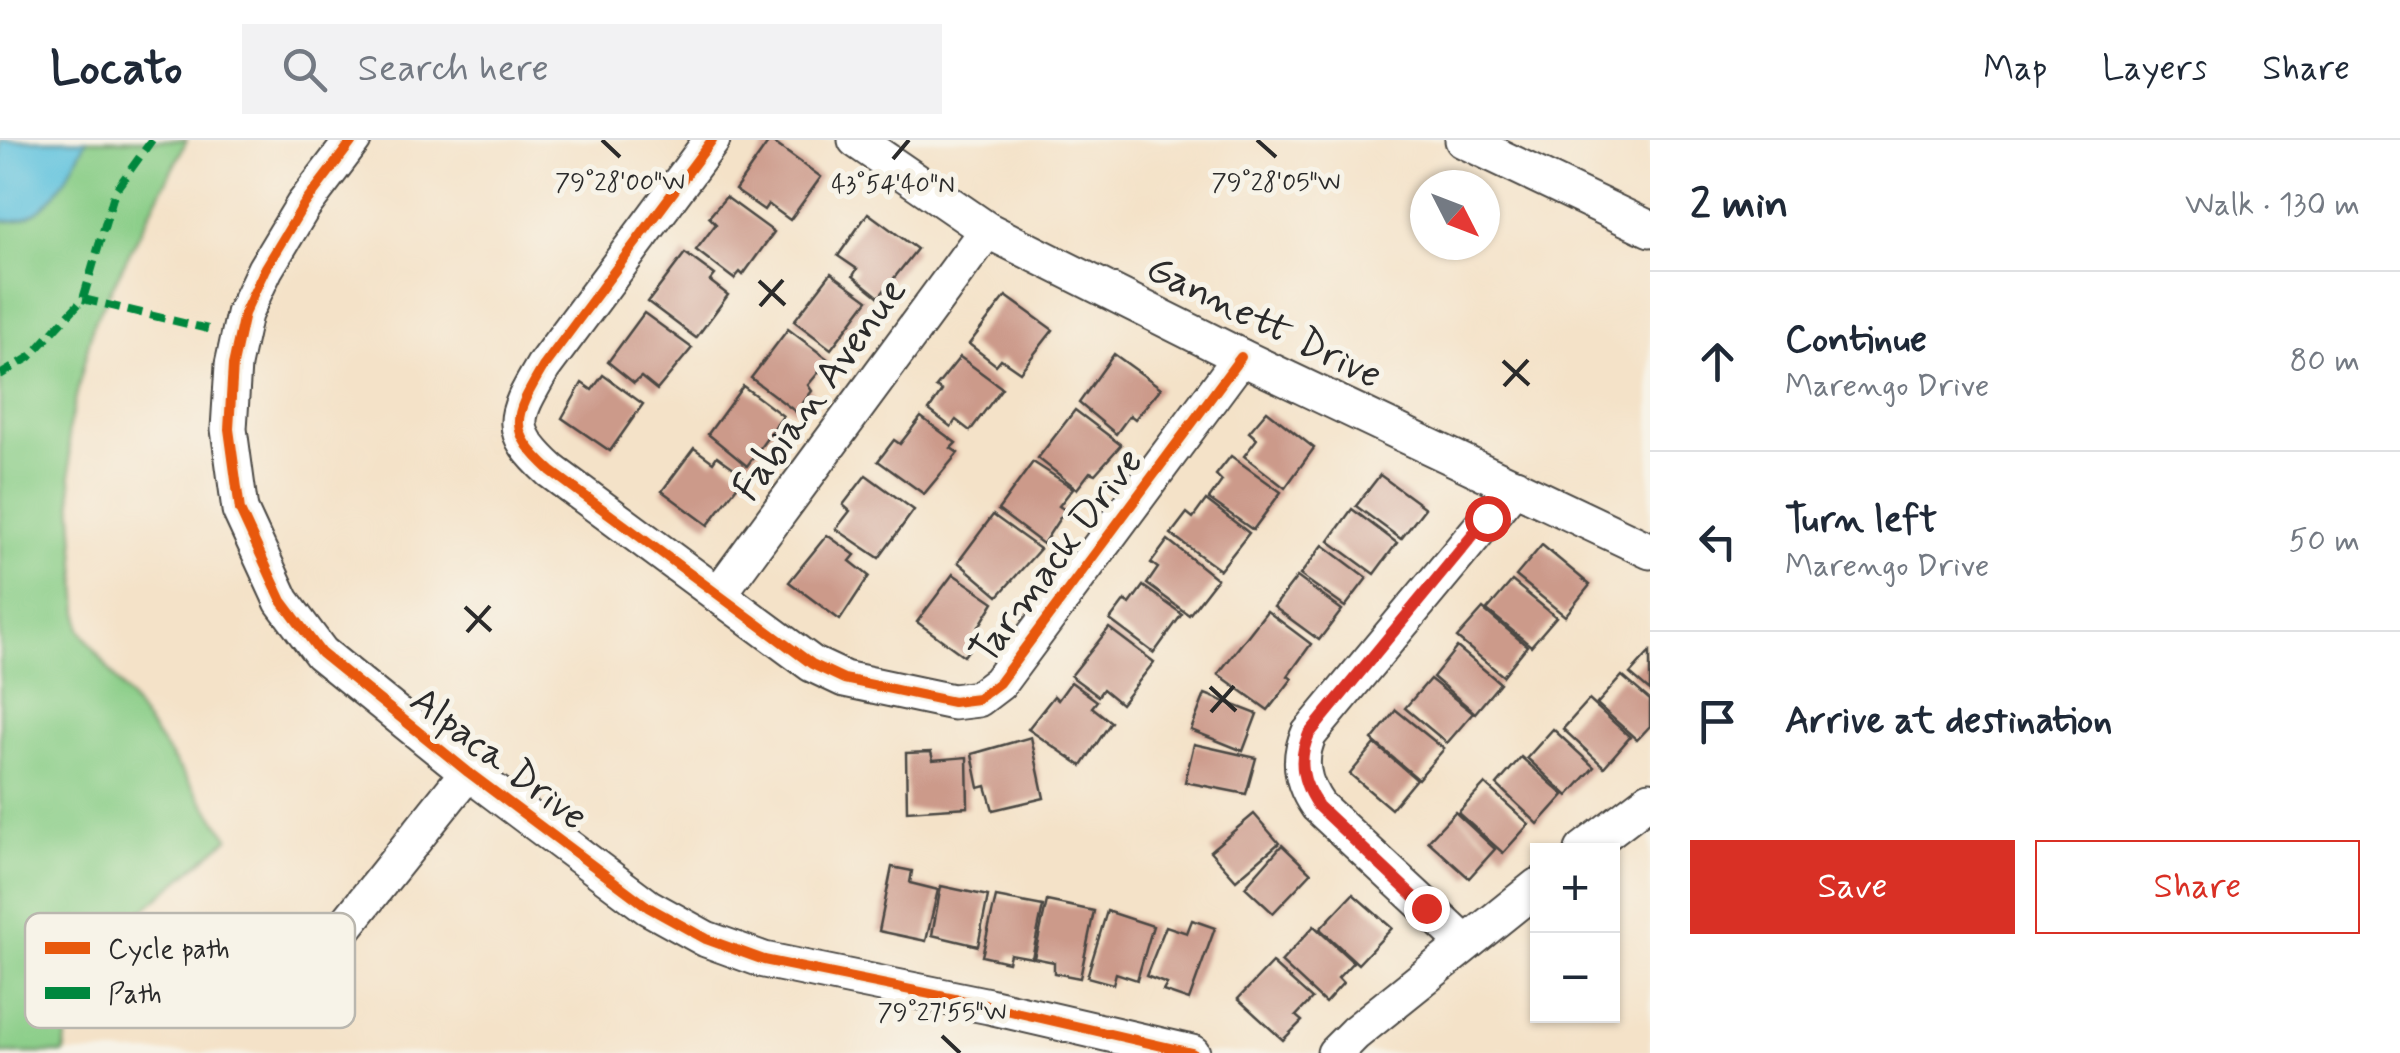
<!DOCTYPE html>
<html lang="en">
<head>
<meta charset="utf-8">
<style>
	:root { --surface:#fff; --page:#f2f2f3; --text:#1f2937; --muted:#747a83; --line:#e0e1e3; --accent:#d93025 }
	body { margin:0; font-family:Mynerve,sans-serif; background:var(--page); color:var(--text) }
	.controls { position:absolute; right:30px; bottom:30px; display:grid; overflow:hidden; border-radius:0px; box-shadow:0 2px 8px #0004 }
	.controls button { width:90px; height:90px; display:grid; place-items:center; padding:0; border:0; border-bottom:2px solid var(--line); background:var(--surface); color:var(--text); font:50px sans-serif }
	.compass { position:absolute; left:1410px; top:30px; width:90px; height:90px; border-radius:50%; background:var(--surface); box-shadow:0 2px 8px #0004; rotate:132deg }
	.stop { position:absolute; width:30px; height:30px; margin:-22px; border:8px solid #d93025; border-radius:50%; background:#fff }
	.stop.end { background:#d93025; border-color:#fff; box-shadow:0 2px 10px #0008 }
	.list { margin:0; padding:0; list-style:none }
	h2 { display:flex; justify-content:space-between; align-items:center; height:130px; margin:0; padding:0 40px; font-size:42px }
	h2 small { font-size:32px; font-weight:400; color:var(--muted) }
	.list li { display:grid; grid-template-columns:65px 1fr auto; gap:30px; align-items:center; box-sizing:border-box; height:180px; padding:0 40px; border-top:2px solid var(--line) }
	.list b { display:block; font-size:38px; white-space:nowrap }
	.list p { margin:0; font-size:32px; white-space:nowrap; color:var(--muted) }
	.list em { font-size:32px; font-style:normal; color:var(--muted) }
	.actions { display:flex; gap:20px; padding:30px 40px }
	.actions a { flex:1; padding:22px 0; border:2px solid var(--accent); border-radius:0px; text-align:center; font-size:35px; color:var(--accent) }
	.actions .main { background:var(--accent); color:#fff }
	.icon { flex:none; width:55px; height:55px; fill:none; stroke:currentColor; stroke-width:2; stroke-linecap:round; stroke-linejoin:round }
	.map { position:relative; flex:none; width:1650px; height:913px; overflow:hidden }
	header { display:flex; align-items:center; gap:60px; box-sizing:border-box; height:140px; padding:0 50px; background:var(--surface); border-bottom:2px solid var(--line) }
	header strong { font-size:48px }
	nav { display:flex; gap:55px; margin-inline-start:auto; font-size:35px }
	.search { width:700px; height:90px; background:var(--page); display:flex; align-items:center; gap:25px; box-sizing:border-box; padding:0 35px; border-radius:0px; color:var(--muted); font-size:38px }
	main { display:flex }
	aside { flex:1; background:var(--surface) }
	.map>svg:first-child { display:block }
</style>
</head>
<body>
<header>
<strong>Locato</strong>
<div class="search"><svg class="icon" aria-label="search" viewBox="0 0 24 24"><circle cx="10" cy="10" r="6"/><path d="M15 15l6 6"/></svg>Search here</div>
<nav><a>Map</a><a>Layers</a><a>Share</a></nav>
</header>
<main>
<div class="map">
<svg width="1650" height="913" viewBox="0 0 1650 913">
	<rect width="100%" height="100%" fill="#f7f3e8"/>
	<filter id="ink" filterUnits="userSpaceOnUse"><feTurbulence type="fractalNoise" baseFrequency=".01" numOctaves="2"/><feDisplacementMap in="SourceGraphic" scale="20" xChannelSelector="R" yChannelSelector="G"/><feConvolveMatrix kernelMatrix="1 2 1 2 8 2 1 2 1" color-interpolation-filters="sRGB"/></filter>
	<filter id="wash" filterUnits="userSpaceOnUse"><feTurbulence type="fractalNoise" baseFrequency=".0048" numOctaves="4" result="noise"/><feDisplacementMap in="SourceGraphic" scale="40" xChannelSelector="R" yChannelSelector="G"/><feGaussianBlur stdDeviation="2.25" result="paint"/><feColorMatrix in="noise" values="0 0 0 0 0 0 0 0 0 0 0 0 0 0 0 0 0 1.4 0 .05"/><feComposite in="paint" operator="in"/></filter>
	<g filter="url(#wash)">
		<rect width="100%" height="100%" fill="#f4e2c8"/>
		<polygon fill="#89cd87" stroke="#5a7c59" stroke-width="2.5" points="0,0 187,0 93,185 68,291 80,489 229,698 76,827 64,913 0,913"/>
		<path fill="#60c3de" stroke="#467784" stroke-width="2.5" d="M0,0H87C69,32 45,89 0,80Z"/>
		<g id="blocks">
			<g fill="#cc9a8a">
				<polygon points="770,0 821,37 790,80 768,64 764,70 735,50"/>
				<polygon points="726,57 774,92 743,135 740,132 734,139 696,110 716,84 709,77"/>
				<polygon points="868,73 917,109 879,157 853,136 857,129 838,116"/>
				<polygon points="685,113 715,135 710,141 728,155 696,198 648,162"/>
				<polygon points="831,133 868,160 831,209 794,181"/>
				<polygon points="1006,156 1053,190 1020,232 1001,219 996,225 969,204"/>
				<polygon points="644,173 692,208 657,250 641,237 634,243 608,222"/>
				<polygon points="788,189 829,220 808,245 812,251 796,272 751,238"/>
				<polygon points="1114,214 1161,248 1135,279 1130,275 1116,294 1079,263"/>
				<polygon points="960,217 1002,248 970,291 956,280 951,287 929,270 942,251 936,247"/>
				<polygon points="603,235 643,264 610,311 562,278 582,243 592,250"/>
				<polygon points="743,246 783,276 747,326 708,294"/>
				<polygon points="1075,270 1121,305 1095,334 1090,332 1077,349 1038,318"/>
				<polygon points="1267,271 1314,308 1285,348 1244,316 1257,299 1249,292"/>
				<polygon points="921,277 956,303 951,308 958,313 924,354 878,321 894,300 900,304"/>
				<polygon points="694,308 713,322 717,316 745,336 708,385 662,351"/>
				<polygon points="1231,316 1281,352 1253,390 1209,359 1222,341 1216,335"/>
				<polygon points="1033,322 1073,348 1059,366 1065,370 1043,404 998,370"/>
				<polygon points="866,335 914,370 879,418 836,389 850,371 843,365"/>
				<polygon points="1380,335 1425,368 1401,399 1356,366"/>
				<polygon points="1206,360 1249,393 1220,430 1171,394 1187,373 1193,378"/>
				<polygon points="1352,369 1397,403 1374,434 1329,401"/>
				<polygon points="993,375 1040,409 998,456 958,422"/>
				<polygon points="827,395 855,415 850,421 869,436 840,480 789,442"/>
				<polygon points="1168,400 1217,439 1189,475 1147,444 1158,428 1151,423"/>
				<polygon points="1323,405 1367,438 1345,467 1300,435"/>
				<polygon points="1542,405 1590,445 1565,476 1516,436"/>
				<polygon points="953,434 994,462 972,498 976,500 964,516 917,482"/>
				<polygon points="1297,437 1342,470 1319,500 1274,467"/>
				<polygon points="1512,441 1556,477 1531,506 1487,470"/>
				<polygon points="1143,446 1182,474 1154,513 1110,480 1125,460 1130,464"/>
				<polygon points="1483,469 1527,506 1503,536 1457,498"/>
				<polygon points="1267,471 1311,504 1288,536 1292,539 1268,570 1218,534"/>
				<polygon points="1109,488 1154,522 1121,564 1103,549 1098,556 1071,536"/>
				<polygon points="1457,507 1500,543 1475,573 1433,537"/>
				<polygon points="1650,512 1650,551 1630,534"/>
				<polygon points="1622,536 1650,560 1650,586 1637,600 1597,564"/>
				<polygon points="1430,539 1473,573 1447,603 1405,568"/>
				<polygon points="1071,542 1097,561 1092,567 1111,582 1082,626 1028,589 1054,556 1058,560"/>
				<polygon points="1205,554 1257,574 1243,611 1191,590"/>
				<polygon points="1589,560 1630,597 1604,627 1563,589"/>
				<polygon points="1396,570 1444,609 1418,639 1372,600"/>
				<polygon points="1553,589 1594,627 1568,656 1527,618"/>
				<polygon points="1031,597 1044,658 993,670 986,646 979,648 972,614"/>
				<polygon points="1194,604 1256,618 1246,654 1185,642"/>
				<polygon points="1375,604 1416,639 1391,669 1350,634"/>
				<polygon points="931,612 933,620 967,617 968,667 907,671 906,613"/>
				<polygon points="1521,617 1564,655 1538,684 1497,645"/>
				<polygon points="1485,644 1529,684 1503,713 1458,673"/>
				<polygon points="1455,672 1495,709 1469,738 1428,701"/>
				<polygon points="1254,674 1279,703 1236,740 1210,711"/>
				<polygon points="1282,705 1311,733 1273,773 1245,747"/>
				<polygon points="892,727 912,731 910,743 938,750 926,801 879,791"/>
				<polygon points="941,746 988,756 978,806 932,795"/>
				<polygon points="1353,754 1392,788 1358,824 1320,789"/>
				<polygon points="996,757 1043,766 1032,818 1010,814 1008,822 982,816"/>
				<polygon points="1047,761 1094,771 1080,838 1054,833 1054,822 1034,818"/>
				<polygon points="1107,771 1153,786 1137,840 1116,833 1113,844 1087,837"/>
				<polygon points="1192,780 1215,788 1189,860 1163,851 1167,844 1146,836 1166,786 1187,793"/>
				<polygon points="1314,786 1353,822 1338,838 1343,843 1325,863 1281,822"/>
				<polygon points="1272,823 1312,859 1296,876 1302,881 1283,900 1238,859"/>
			</g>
		</g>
	</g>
	<g filter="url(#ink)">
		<use href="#blocks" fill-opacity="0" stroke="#494643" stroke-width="2.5"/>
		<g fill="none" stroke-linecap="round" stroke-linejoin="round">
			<defs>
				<g id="minor">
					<polyline points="353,0 303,66 265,129 244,174 233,225 229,289 240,370 282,461 321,513 468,632 648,767 706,799 764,820 989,866 1192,913"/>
					<path d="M712,0L543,227C514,277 505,289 551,331L812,524L844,539L953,562L978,559L999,543L1241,217"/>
					<polyline points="856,0 987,90 1241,217 1650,411"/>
					<polyline points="1463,0 1650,89"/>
					<polyline points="718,455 987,90"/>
					<polyline points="1583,710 1650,659"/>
					<path d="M1465,803L1318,666C1302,643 1297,620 1309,594L1515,346"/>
					<polyline points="327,809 468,632"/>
					<polyline points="1335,913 1355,893 1538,746"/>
				</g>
			</defs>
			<use href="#minor" stroke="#494643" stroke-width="39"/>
			<use href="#minor" stroke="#fff" stroke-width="35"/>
			<g stroke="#00873e" stroke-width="8" stroke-dasharray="15 8" stroke-linecap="butt">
				<polyline points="83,159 208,189"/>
				<polyline points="0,235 30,217 83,159 115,51 152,0"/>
			</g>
			<defs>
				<g id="cycleway">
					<polyline points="353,0 303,66 265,129 244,174 233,225 229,289 240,370 282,461 321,513 468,632 648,767 706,799 764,820 989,866 1192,913"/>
					<path d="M712,0L543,227C514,277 505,289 551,331L812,524L844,539L953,562L978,559L999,543L1241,217"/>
				</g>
			</defs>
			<use href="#cycleway" stroke="#f7f3e8" stroke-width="16"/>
			<use href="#cycleway" stroke="#e8590c" stroke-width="10"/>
		</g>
	</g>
	<g fill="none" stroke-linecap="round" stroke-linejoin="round" filter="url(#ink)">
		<path stroke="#d93025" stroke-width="12" d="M1426,768L1318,666C1302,643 1297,620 1309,594L1487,378"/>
	</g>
	<path fill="none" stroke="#2b2b2b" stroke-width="4" d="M602,0L620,17M1257,0L1276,17M893,19L909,0M759,141L785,165M760,166L783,140M1503,221L1529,245M1504,246L1528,220M465,467L491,491M467,492L490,466M1210,547L1236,571M1211,572L1234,546M942,896L960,913"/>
	<g text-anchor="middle" stroke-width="10" stroke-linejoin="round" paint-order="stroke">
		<g font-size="40" fill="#2b2b2b" stroke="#f7f3e8">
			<text transform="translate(1265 180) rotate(26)" y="14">Gannett Drive</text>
			<text transform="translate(818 248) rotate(-54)" y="14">Fabian Avenue</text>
			<text transform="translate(1055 415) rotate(-53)" y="14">Tarmack Drive</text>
			<text transform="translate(500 617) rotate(37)" y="14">Alpaca Drive</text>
		</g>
	</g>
	<rect x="25" y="773" width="330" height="115" rx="15" fill="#f7f3e8" stroke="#bab7af" stroke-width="2.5"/>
	<rect x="45" y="802" width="45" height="12" fill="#e8590c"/>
	<rect x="45" y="847" width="45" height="12" fill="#00873e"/>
	<g font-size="28" fill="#2b2b2b">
		<text x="108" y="818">Cycle path</text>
		<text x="108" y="863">Path</text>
	</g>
	<g font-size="25" text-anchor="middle" fill="#2b2b2b" stroke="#f7f3e8" stroke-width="10" stroke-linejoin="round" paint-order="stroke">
		<text x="620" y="50">79°28'00"W</text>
		<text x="1276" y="50">79°28'05"W</text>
		<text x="893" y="52">43°54'40"N</text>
		<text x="942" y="880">79°27'55"W</text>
	</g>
</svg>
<div class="controls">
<button>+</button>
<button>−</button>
</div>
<svg class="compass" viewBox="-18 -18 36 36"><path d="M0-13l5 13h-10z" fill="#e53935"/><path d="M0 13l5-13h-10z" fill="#747a83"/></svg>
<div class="stop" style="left:1487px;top:378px"></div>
<div class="stop end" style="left:1426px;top:768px"></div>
</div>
<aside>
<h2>2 min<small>Walk · 130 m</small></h2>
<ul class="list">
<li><svg class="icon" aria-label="ahead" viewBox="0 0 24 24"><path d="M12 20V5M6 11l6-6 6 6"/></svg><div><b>Continue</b><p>Marengo Drive</p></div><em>80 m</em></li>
<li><svg class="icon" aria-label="left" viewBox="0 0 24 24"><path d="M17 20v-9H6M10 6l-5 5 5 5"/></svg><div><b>Turn left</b><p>Marengo Drive</p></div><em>50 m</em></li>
<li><svg class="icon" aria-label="arrive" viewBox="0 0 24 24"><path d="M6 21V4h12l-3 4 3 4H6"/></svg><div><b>Arrive at destination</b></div></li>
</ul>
<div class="actions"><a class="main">Save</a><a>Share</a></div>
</aside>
</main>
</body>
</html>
